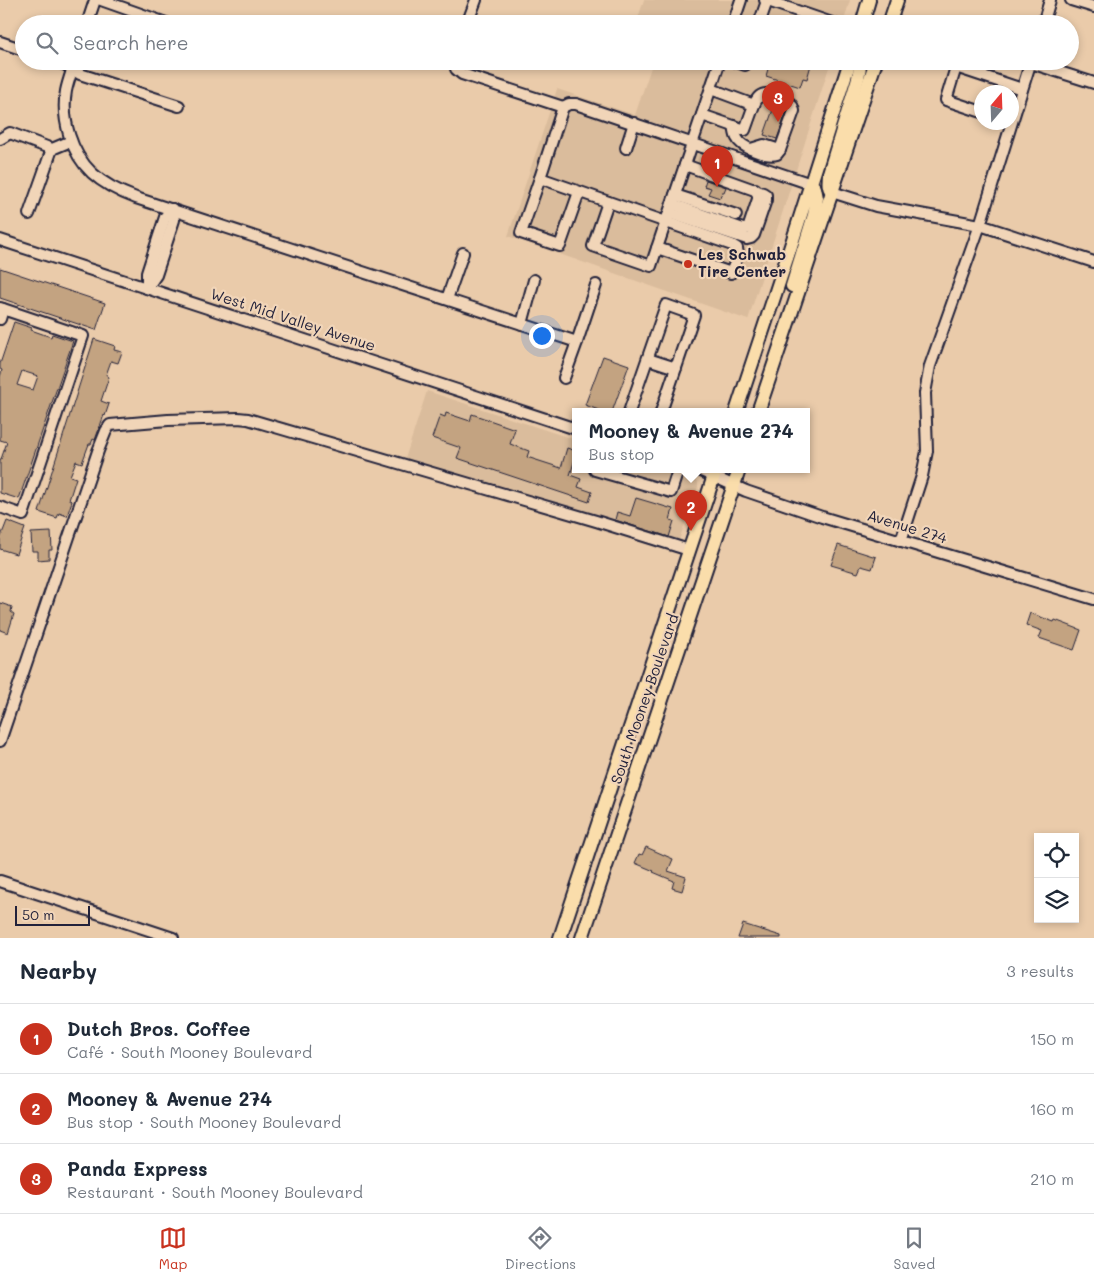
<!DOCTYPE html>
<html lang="en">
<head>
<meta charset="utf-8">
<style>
	:root { --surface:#fff; --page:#f2f2f3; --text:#1f2937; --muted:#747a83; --line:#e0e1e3; --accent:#c8321e }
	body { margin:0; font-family:Mali,sans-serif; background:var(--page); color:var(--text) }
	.controls { position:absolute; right:15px; bottom:15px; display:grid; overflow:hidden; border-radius:0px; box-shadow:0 2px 8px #0003 }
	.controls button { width:45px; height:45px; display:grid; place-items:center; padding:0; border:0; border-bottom:1px solid var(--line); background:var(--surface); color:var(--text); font:25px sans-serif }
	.compass { position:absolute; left:974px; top:85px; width:45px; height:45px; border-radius:50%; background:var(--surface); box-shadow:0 2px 8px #0003; rotate:19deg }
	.scale { position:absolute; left:15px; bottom:12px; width:75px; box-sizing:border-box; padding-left:5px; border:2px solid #22223b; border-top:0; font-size:14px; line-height:18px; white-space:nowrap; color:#22223b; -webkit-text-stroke:4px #f1d5b8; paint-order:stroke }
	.you { position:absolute; left:541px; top:335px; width:18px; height:18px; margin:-12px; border:4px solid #fff; border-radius:50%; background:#1a73e8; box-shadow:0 0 0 8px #1a73e833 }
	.badge { display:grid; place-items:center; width:32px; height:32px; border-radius:50%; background:var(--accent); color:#fff; font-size:16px; font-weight:700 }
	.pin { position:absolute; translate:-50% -41px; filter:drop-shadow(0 1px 2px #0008) }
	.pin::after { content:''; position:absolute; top:26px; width:18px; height:15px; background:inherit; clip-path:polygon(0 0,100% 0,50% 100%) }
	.popup { position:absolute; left:572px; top:408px; width:238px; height:65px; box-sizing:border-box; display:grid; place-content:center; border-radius:0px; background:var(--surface); filter:drop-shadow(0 1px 4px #0005); font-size:16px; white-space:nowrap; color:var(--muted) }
	.popup b { font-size:19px; color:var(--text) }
	.popup::after { content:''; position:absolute; left:50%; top:100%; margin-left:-10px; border:10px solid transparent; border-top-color:var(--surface) }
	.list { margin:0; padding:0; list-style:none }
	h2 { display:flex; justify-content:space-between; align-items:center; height:65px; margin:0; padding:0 20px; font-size:21px }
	h2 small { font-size:16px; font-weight:400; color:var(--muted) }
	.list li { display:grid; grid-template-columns:32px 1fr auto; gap:15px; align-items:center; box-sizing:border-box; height:70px; padding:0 20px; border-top:1px solid var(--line) }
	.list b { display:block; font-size:19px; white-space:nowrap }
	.list p { margin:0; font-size:16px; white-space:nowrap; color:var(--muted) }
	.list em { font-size:16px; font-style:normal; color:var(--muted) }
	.icon { flex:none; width:28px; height:28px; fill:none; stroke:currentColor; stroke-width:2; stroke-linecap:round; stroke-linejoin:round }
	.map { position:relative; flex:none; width:1094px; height:938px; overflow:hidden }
	.search { position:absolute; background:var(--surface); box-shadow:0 2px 8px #0003; left:15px; right:15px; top:15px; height:55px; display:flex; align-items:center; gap:12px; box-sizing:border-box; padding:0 18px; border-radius:28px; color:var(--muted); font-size:19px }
	.sheet { height:275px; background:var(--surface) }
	nav { display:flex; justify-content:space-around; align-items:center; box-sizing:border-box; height:70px; border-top:1px solid var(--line); background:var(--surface); font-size:14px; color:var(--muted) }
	nav a { display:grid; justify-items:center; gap:2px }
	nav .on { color:var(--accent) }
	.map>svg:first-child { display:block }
</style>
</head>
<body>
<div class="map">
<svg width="1094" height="938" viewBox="0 0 1094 938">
	<rect width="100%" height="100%" fill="#eacbaa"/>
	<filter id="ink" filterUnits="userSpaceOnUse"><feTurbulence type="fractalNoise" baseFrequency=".02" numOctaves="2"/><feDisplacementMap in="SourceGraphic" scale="10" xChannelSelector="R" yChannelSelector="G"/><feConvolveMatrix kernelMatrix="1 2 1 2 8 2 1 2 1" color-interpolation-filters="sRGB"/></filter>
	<g filter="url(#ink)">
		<g fill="#dabc9c">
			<polygon points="644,0 850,0 843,24 636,24"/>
			<polygon points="653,61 831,61 748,320 508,236 557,89 635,115"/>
			<polygon points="427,391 576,440 576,470 666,470 693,479 698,482 698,487 678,543 404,462"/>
		</g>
		<g fill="#c3a381" stroke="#22223b" fill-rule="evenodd">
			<polygon points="774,61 812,61 807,79 803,78 800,87 766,76 770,62 773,64"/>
			<polygon points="775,104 786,108 787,111 777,139 764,135"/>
			<polygon points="706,180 726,187 724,192 722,192 720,198 708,194 711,188 704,186"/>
			<polygon points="0,268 105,303 96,330 0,298"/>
			<path d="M14,322L32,328L31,330L51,337L52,334L73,341L19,499L0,493V462L7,442L0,440V377L2,370L0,369V364ZM22,371L38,376L33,390L17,385Z"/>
			<polygon points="94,339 115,346 114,350 122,352 118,363 111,361 106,375 109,377 101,401 109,404 105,416 104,415 95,440 93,439 91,444 89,444 82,463 76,461 70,476 76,478 69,500 72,501 67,516 59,513 57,518 39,512"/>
			<polygon points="603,356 629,365 612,412 604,412 585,405"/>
			<polygon points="446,413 470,421 472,414 515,429 510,444 529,451 527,457 561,468 567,448 576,451 576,456 570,475 581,479 578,487 592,492 589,502 457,458 461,448 432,438 440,415 445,417"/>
			<polygon points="636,498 673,509 670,520 674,521 669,537 615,520 617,512 630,516"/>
			<polygon points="7,521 25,528 16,554 0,549 0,539"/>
			<polygon points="51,532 52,550 49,550 49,559 38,560 38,551 32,551 31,533"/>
			<polygon points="838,545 876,557 872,569 861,566 858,573 831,565"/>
			<polygon points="0,603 12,607 11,612 14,614 8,633 0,630"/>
			<polygon points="1030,613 1054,622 1055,620 1081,630 1074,650 1039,638 1042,631 1026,625"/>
			<polygon points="646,847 673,859 668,871 686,877 682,891 672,888 674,881 653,872 654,871 635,863 639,854 642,855"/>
			<polygon points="743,924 781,936 781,938 738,938"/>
		</g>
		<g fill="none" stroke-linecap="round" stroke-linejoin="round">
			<defs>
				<g id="minor">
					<polyline points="101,0 169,24"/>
					<polyline points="765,0 835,24"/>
					<polyline points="1071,0 1094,7"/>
					<polyline points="87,24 95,0"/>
					<polyline points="467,24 476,0"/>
					<polyline points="733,24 741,0"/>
					<polyline points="759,24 767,1"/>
					<polyline points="1043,24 1050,0"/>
					<polyline points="0,42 24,50"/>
					<polyline points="55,61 66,65 80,74 179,106"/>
					<path d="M75,61C72,71 68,81 66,91C61,119 71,153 92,173C105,185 120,192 136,198L577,342L564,378"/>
					<polyline points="455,61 456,69 462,74 563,107"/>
					<path d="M720,61C699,123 678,186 657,248L731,273L738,255L737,248L732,245C668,223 604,200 540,178L563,107L569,104H576L811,184"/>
					<polyline points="734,61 745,65 746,61"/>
					<polyline points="1031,63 1094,83"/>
					<polyline points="982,112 946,100 956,67 1022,89"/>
					<polyline points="702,115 745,130 754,105 711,89"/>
					<path d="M734,126C735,130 735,135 737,138C741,148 767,157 777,154L780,150L794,111C793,107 793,106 790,103C787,101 770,94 766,94C759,94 756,100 754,105"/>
					<polyline points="0,139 10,133 52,149 71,141"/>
					<polyline points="626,148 634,123"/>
					<polyline points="751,149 764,145 780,150"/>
					<polyline points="540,178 521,233 560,246 579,192"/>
					<polyline points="832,192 876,206 980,225 1094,262"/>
					<polyline points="675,195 736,215"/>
					<polyline points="608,202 593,246 651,266 657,248"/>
					<polyline points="672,204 743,229 747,229 749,226 758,199 758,195 755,189"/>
					<polyline points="669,213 747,239 751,238 754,235 766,200 766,195 763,193 685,165"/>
					<polyline points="29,214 52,149"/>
					<polyline points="0,240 576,429"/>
					<polyline points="147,287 147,273 165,217 172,209"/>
					<polyline points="147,288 156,275 174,220 172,209"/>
					<polyline points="447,299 463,253"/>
					<polyline points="0,308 83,336 23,515 0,507"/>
					<polyline points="0,319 3,309"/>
					<polyline points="522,324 534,280"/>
					<polyline points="577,342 596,285"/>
					<polyline points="648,359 676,368"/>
					<polyline points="629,412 666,305 694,315 661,412"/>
					<polyline points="595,470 671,492 678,470"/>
					<polyline points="699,470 746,491 822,517 1094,599"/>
					<polyline points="901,541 922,476 927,451 925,393 930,366 980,225 1031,61"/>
					<polyline points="0,741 98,451 106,431 110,425 168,420 238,418 248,419 596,521 689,550"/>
					<polyline points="0,881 173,938"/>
				</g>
				<g id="major">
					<polyline points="862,24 869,0"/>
					<polyline points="889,24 897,0"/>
					<path d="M831,191C827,186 829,179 829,173L858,78L861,61"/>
					<polyline points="792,286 814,215 817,198 815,188 811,184"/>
					<polyline points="736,412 789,252 850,61"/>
					<polyline points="758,412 876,61"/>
					<polyline points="560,938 716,470"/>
					<polyline points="582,938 739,470"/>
				</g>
			</defs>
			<use href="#minor" stroke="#22223b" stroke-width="14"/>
			<use href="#major" stroke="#22223b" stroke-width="16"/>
			<use href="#minor" stroke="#f1d5b8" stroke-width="10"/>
			<use href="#major" stroke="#faddab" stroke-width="12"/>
		</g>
	</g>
	<circle fill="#c8321e" stroke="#f1d5b8" stroke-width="2" cx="688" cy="264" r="5"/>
	<g text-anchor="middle" stroke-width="4.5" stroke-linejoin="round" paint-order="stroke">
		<g font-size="15" font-weight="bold" fill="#22223b" stroke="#f1d5b8" text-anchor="start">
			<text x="698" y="260">Les Schwab<tspan x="698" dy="17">Tire Center</tspan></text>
		</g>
		<g font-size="15" fill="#22223b" stroke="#f1d5b8">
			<text transform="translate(293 320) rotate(18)" y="5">West Mid Valley Avenue</text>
			<text transform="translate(907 527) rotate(17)" y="5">Avenue 274</text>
			<text transform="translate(645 699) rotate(-71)" y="5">South Mooney Boulevard</text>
		</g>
	</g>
</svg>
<div class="controls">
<button><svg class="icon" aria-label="locate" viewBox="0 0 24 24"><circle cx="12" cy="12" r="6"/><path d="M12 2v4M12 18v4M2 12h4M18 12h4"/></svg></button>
<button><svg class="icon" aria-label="layers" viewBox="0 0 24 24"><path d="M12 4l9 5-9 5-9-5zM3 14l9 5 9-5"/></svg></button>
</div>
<svg class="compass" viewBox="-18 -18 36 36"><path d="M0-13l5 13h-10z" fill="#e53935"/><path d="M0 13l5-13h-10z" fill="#747a83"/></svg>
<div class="scale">50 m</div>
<div class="you"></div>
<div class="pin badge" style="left:717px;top:187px">1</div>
<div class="pin badge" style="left:691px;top:531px">2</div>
<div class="popup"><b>Mooney &amp; Avenue 274</b>Bus stop</div>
<div class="pin badge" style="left:778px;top:122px">3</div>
<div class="search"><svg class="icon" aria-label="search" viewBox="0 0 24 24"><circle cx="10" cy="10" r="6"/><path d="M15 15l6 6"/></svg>Search here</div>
</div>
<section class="sheet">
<h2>Nearby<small>3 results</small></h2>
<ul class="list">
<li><span class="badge">1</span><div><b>Dutch Bros. Coffee</b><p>Café · South Mooney Boulevard</p></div><em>150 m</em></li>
<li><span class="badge">2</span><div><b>Mooney &amp; Avenue 274</b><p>Bus stop · South Mooney Boulevard</p></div><em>160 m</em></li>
<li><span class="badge">3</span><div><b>Panda Express</b><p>Restaurant · South Mooney Boulevard</p></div><em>210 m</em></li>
</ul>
</section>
<nav>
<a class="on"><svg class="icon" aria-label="map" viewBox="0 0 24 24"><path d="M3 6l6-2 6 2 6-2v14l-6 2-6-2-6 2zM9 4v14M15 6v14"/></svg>Map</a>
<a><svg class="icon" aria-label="directions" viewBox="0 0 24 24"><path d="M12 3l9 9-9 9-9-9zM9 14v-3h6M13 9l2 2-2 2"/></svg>Directions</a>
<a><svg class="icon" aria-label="saved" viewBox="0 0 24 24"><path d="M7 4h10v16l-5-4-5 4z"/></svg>Saved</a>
</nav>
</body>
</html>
